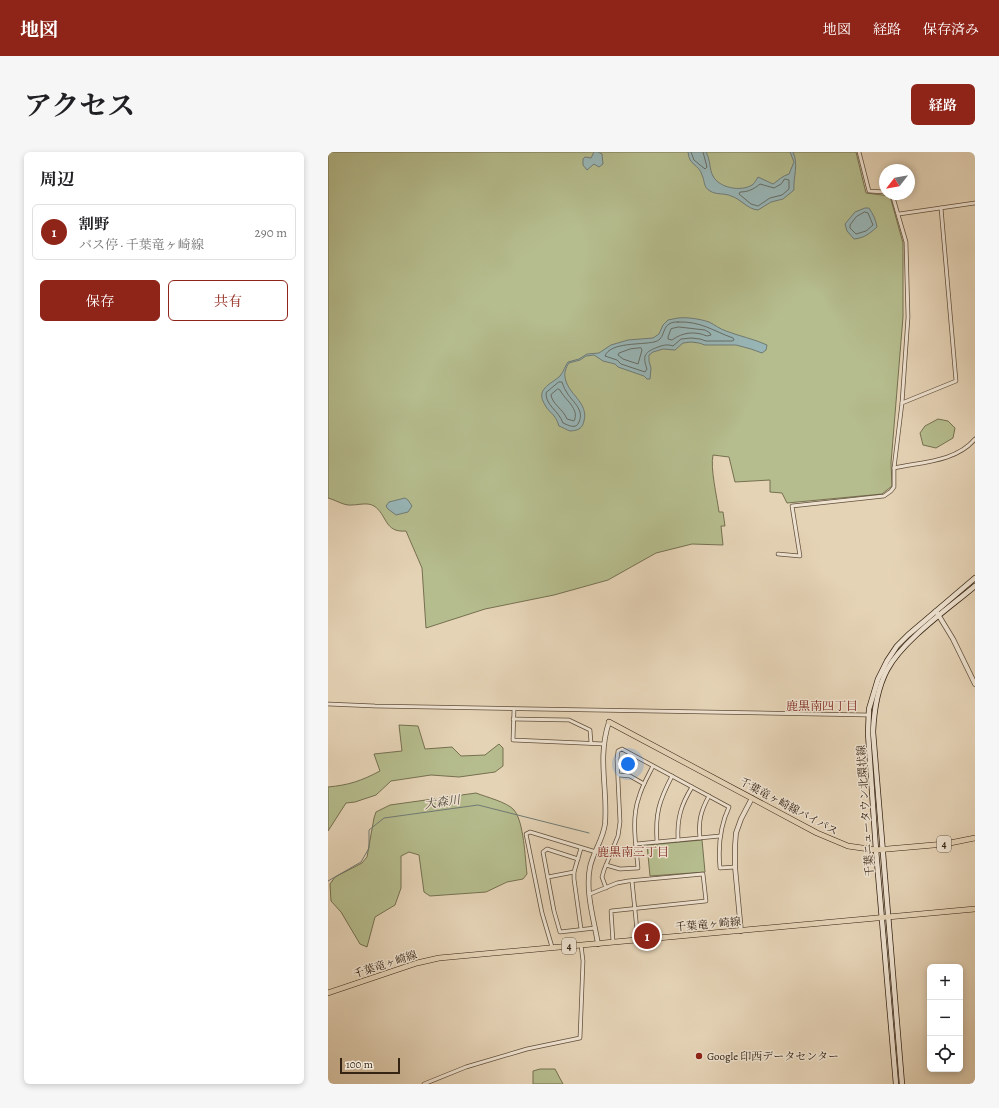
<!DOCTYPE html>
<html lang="ja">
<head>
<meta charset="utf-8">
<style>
	:root { --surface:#fff; --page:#f6f6f6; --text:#202124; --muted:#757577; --line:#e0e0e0; --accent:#8f2418 }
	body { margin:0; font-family:Alegreya,"Noto Serif JP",serif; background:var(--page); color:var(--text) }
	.controls { position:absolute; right:12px; bottom:12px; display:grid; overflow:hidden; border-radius:6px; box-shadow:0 2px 6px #0003 }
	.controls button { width:36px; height:36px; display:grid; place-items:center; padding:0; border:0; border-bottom:1px solid var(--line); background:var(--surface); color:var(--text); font:20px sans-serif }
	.compass { position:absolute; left:551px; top:12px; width:36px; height:36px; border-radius:50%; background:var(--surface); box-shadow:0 2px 6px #0003; rotate:239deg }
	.scale { position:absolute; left:12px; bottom:10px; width:60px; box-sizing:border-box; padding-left:4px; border:2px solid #352313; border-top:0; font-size:11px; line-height:14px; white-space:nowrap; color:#352313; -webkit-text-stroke:3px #eee2d0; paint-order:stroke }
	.you { position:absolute; left:300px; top:612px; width:14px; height:14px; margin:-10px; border:3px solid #fff; border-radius:50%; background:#1a73e8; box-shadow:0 0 0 6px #1a73e833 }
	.badge { display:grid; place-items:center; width:26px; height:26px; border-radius:50%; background:var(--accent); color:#fff; font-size:13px; font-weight:700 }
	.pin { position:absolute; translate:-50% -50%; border:2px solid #fff; box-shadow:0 1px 4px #0006 }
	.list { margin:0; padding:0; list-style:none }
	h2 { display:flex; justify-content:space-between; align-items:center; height:52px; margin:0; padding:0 16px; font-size:17px }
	h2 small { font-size:13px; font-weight:400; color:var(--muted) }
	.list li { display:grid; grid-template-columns:26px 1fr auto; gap:12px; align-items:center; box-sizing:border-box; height:56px; margin:0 8px 8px; padding:0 8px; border:1px solid var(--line); border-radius:6px }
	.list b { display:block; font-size:15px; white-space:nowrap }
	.list p { margin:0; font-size:13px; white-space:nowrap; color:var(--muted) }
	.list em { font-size:13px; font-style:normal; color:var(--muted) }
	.actions { display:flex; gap:8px; padding:12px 16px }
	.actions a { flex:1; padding:9px 0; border:1px solid var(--accent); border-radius:6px; text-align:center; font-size:14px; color:var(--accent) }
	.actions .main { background:var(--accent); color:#fff }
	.icon { flex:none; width:22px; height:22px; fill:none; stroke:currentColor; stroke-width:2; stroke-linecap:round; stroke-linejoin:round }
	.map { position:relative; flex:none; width:647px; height:932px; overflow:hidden; border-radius:6px }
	header { display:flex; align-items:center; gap:24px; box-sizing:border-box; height:56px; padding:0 20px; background:var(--accent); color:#fff }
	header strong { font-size:19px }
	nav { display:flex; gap:22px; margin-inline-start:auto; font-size:14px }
	.intro { display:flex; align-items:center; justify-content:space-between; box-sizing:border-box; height:96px; padding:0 24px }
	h1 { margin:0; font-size:28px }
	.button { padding:10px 18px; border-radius:6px; background:var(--accent); color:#fff; font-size:14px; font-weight:700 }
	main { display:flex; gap:24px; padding:0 24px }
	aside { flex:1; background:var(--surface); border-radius:6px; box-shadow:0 2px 6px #0003 }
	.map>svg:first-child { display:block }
</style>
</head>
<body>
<header>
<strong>地図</strong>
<nav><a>地図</a><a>経路</a><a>保存済み</a></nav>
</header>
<div class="intro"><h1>アクセス</h1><a class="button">経路</a></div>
<main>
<aside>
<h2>周辺<small></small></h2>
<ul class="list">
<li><span class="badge">1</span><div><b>割野</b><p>バス停 · 千葉竜ヶ崎線</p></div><em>290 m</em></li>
</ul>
<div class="actions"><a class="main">保存</a><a>共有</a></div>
</aside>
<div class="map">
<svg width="647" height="932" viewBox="0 0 647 932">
	<rect width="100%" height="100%" fill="#e5d3b6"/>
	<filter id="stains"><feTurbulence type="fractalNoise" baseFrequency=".005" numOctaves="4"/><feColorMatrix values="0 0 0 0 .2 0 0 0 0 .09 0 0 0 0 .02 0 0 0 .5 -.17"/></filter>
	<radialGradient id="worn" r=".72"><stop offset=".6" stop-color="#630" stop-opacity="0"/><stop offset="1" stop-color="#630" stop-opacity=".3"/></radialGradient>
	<g fill="#b5bc8d" stroke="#757050">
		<path d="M0,0H528L538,41L562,44L575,91V165L563,311L564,334L554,342L459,351L454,341L442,340V328L407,330L401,305L385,303C382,316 389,345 391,360H395L397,374H393L395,393L364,392L328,401L280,428L226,443L157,457L98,476L94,416L78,379C56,381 59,362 46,354C40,350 30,353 24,353C16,354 8,348 0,346Z"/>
		<polygon points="610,267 620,269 627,276 625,286 608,296 595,293 592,281 597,274"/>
		<path d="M71,573L90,574L97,597L124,595L133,604L157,603L171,592L175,596V614L167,620L131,625L103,623L63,629L48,643L27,650L18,651L0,679V635C21,633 33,629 52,619L46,602L74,599Z"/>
		<path d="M148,641C158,645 179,650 186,658C196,670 197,706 199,722L195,727L179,730L158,740L102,744L96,740L91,703L81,700L73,704V736L67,753L47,765L39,795L32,792L13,760L3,749L2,732L7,725L34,711L39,705L46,666L48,660L62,653Z"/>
		<polygon points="374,688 377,720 322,724 319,693"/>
		<polygon points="212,917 227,917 235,932 205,932 205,919"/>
	</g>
	<g fill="#98b6b7" stroke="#707b75">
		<polygon points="266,0 270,0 274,2 275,12 271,15 266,12 259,18 255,13 255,7 257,5 263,6"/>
		<path d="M360,0H378C383,9 381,17 385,24C391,36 413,40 424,33C427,31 428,28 430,25L445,32C451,28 454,24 461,22L466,10L462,0H465C471,13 465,24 466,38L455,47L443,50L430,58C419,57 413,47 403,44C397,41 388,43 382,39C375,35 377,29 374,23C371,12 361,14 360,0Z"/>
		<path d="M537,56H541C545,62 548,68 549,75C542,81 537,86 526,87L519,79L517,72L527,60Z"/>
		<path d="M350,166C360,165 372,167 381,170C387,173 392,177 398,179C411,184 426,187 439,193L438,198L434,201L423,197L408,193H377L371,191L363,190L355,191L347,198L335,197L325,200L321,203V209L323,216L322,227H319L316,224L290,215L287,212L275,209L266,203L258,204L252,208L241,211C238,215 236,221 237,225C239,242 261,250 256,269C255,273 254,275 251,277C249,278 245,279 242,279C239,278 234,275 231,274C227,261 222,262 217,253C207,237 222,233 232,224C236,219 237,214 240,210L251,207L259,202L271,201L283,193L300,188L325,186L331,182L335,173L340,168Z"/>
		<polygon points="77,346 80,348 84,354 80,360 68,363 60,357 58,354 61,350"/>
	</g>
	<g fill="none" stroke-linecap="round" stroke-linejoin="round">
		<g stroke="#666c65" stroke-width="1">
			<polyline points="363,0 366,8 377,17 379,15 375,0"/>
			<path d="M457,27L461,28V37L454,43L442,46L430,54L423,52L411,42L412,40C420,40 426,37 432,32L446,36L453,32Z"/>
			<polygon points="537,60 540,61 545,73 538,79 528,82 522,76 522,73 528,65"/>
			<path d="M350,170C373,169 385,179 405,186L406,188L404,189H378L372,187L363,186L353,187L345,194C339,192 336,193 330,195C317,200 314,203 319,217L317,220L293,212L289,208L277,204C282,190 313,193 326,190C337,188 334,176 341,172C344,170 347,170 350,170Z"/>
			<path d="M351,175L377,178L382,181L383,183L379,184C367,179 355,180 344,188L340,187V185L343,177Z"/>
			<polygon points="313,196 314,198 310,212 295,207 290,203 291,201 302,197"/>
			<path d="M231,230H234C235,233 236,236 238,239C243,249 257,257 251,270C248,278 240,273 235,271C231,259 217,253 218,241Z"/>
			<path d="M230,237L232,238C237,248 252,257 246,269L239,267C235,257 224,252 223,243Z"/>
		</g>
		<polyline stroke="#707b75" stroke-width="1" points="0,729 33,710 41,696 41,678 56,666 150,653 261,681"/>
		<defs>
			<g id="minor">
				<polyline points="531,0 541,39 557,40"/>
				<polyline points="571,62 647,51"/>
				<polyline points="574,251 628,229 613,56"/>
				<path d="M566,316C593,310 628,310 647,287"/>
				<polyline points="450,402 472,404 464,354 556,344 563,339 566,335 566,316 574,251 580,165 578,90 564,42"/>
				<polyline points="0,552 47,554 540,563"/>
				<polyline points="186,557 185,588 276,592"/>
				<polyline points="185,567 241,568 262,578 263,591"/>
				<polyline points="291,623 302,624 316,632"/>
				<path d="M372,686C370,670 373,658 381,644"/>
				<path d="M350,688C349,666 353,653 364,635"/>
				<path d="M329,690C327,662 331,649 344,624"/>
				<polyline points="308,692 392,684"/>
				<polyline points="253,696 246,720 246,727 253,777"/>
				<polyline points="250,707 219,697 215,700 226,759 232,780 267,776"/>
				<path d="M278,713L292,717L310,716C308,693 303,667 311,645C314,634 320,624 325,614"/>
				<polyline points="220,725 246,720"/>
				<polyline points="304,729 310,788"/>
				<path d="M278,736L274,725L276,718L290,684L292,670L289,607L290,599L294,597L401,655C392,674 390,695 392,716L407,715"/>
				<polyline points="262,742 289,731 300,729 375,722 378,749 283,759 285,790"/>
				<polyline points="224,795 214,761 198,682 202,680 268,700"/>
				<polyline points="96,932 138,915 199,897 252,886 255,809 253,793"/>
			</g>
			<g id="tertiary">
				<polyline points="608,459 625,487 647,532"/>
				<polyline points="413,779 407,715 407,694 408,681 413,667 424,646"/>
				<path d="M270,792C266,768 257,739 262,715C265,700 275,688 277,672C280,637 269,606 281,570"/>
			</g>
			<g id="secondary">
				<polyline points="568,932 548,698 540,581 541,557 550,527 559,509 569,494 580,483 647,426"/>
				<path d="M574,932L545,580C546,558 549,537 559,518C575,488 621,456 647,434"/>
			</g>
			<g id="primary">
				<polyline points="281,570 489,681 520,694 548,698 617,692 647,686"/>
				<polyline points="0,841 89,811 111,806 647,757"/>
			</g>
		</defs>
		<use href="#minor" stroke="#614f3c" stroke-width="4.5"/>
		<use href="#tertiary" stroke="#614f3c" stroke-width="5.5"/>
		<use href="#secondary" stroke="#352313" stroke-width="6"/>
		<use href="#primary" stroke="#352313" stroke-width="6"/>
		<use href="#minor" stroke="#eee2d0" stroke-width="3"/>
		<use href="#tertiary" stroke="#eee2d0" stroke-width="4"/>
		<use href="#secondary" stroke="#eee2d0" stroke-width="4.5"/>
		<use href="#primary" stroke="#e5d3b6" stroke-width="5"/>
	</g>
	<circle fill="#8f2418" stroke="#eee2d0" stroke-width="1.5" cx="371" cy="904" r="4"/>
	<g text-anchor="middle" stroke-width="3" stroke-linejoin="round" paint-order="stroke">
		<g fill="#eee2d0" stroke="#6c5c4c" stroke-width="1">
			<rect x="609" y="684" width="14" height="16" rx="3"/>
			<rect x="234" y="786" width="14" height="16" rx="3"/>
		</g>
		<g font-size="10" font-weight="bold" fill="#352313">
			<text x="616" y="696">4</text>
			<text x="241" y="798">4</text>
		</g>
		<g font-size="11" fill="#352313" stroke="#eee2d0">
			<text transform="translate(461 654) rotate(28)" y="4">千葉竜ヶ崎線バイパス</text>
			<text transform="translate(537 659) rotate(-94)" y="4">千葉ニュータウン北環状線</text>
			<text transform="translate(380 772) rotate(-5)" y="4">千葉竜ヶ崎線</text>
			<text transform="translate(57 812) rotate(-18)" y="4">千葉竜ヶ崎線</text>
		</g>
		<g font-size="11" fill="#352313" stroke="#eee2d0" text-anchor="start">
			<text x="379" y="908">Google 印西データセンター</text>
		</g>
		<g font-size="12" fill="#7a1f14" stroke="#eee2d0">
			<text x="494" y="558">鹿黒南四丁目</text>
			<text x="305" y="704">鹿黒南三丁目</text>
		</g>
		<g font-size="12" font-style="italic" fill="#4e483c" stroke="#eee2d0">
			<text transform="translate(114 650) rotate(-8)" y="4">大森川</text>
		</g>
	</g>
	<rect width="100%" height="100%" filter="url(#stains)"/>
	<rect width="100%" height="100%" fill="url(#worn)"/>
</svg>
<div class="controls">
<button>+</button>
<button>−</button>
<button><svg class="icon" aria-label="locate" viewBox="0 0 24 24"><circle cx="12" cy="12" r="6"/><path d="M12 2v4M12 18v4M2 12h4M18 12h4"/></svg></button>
</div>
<svg class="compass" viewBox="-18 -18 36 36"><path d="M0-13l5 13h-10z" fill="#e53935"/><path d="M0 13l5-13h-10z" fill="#757577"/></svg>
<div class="scale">100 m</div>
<div class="you"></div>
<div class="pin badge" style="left:319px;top:784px">1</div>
</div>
</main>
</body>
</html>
